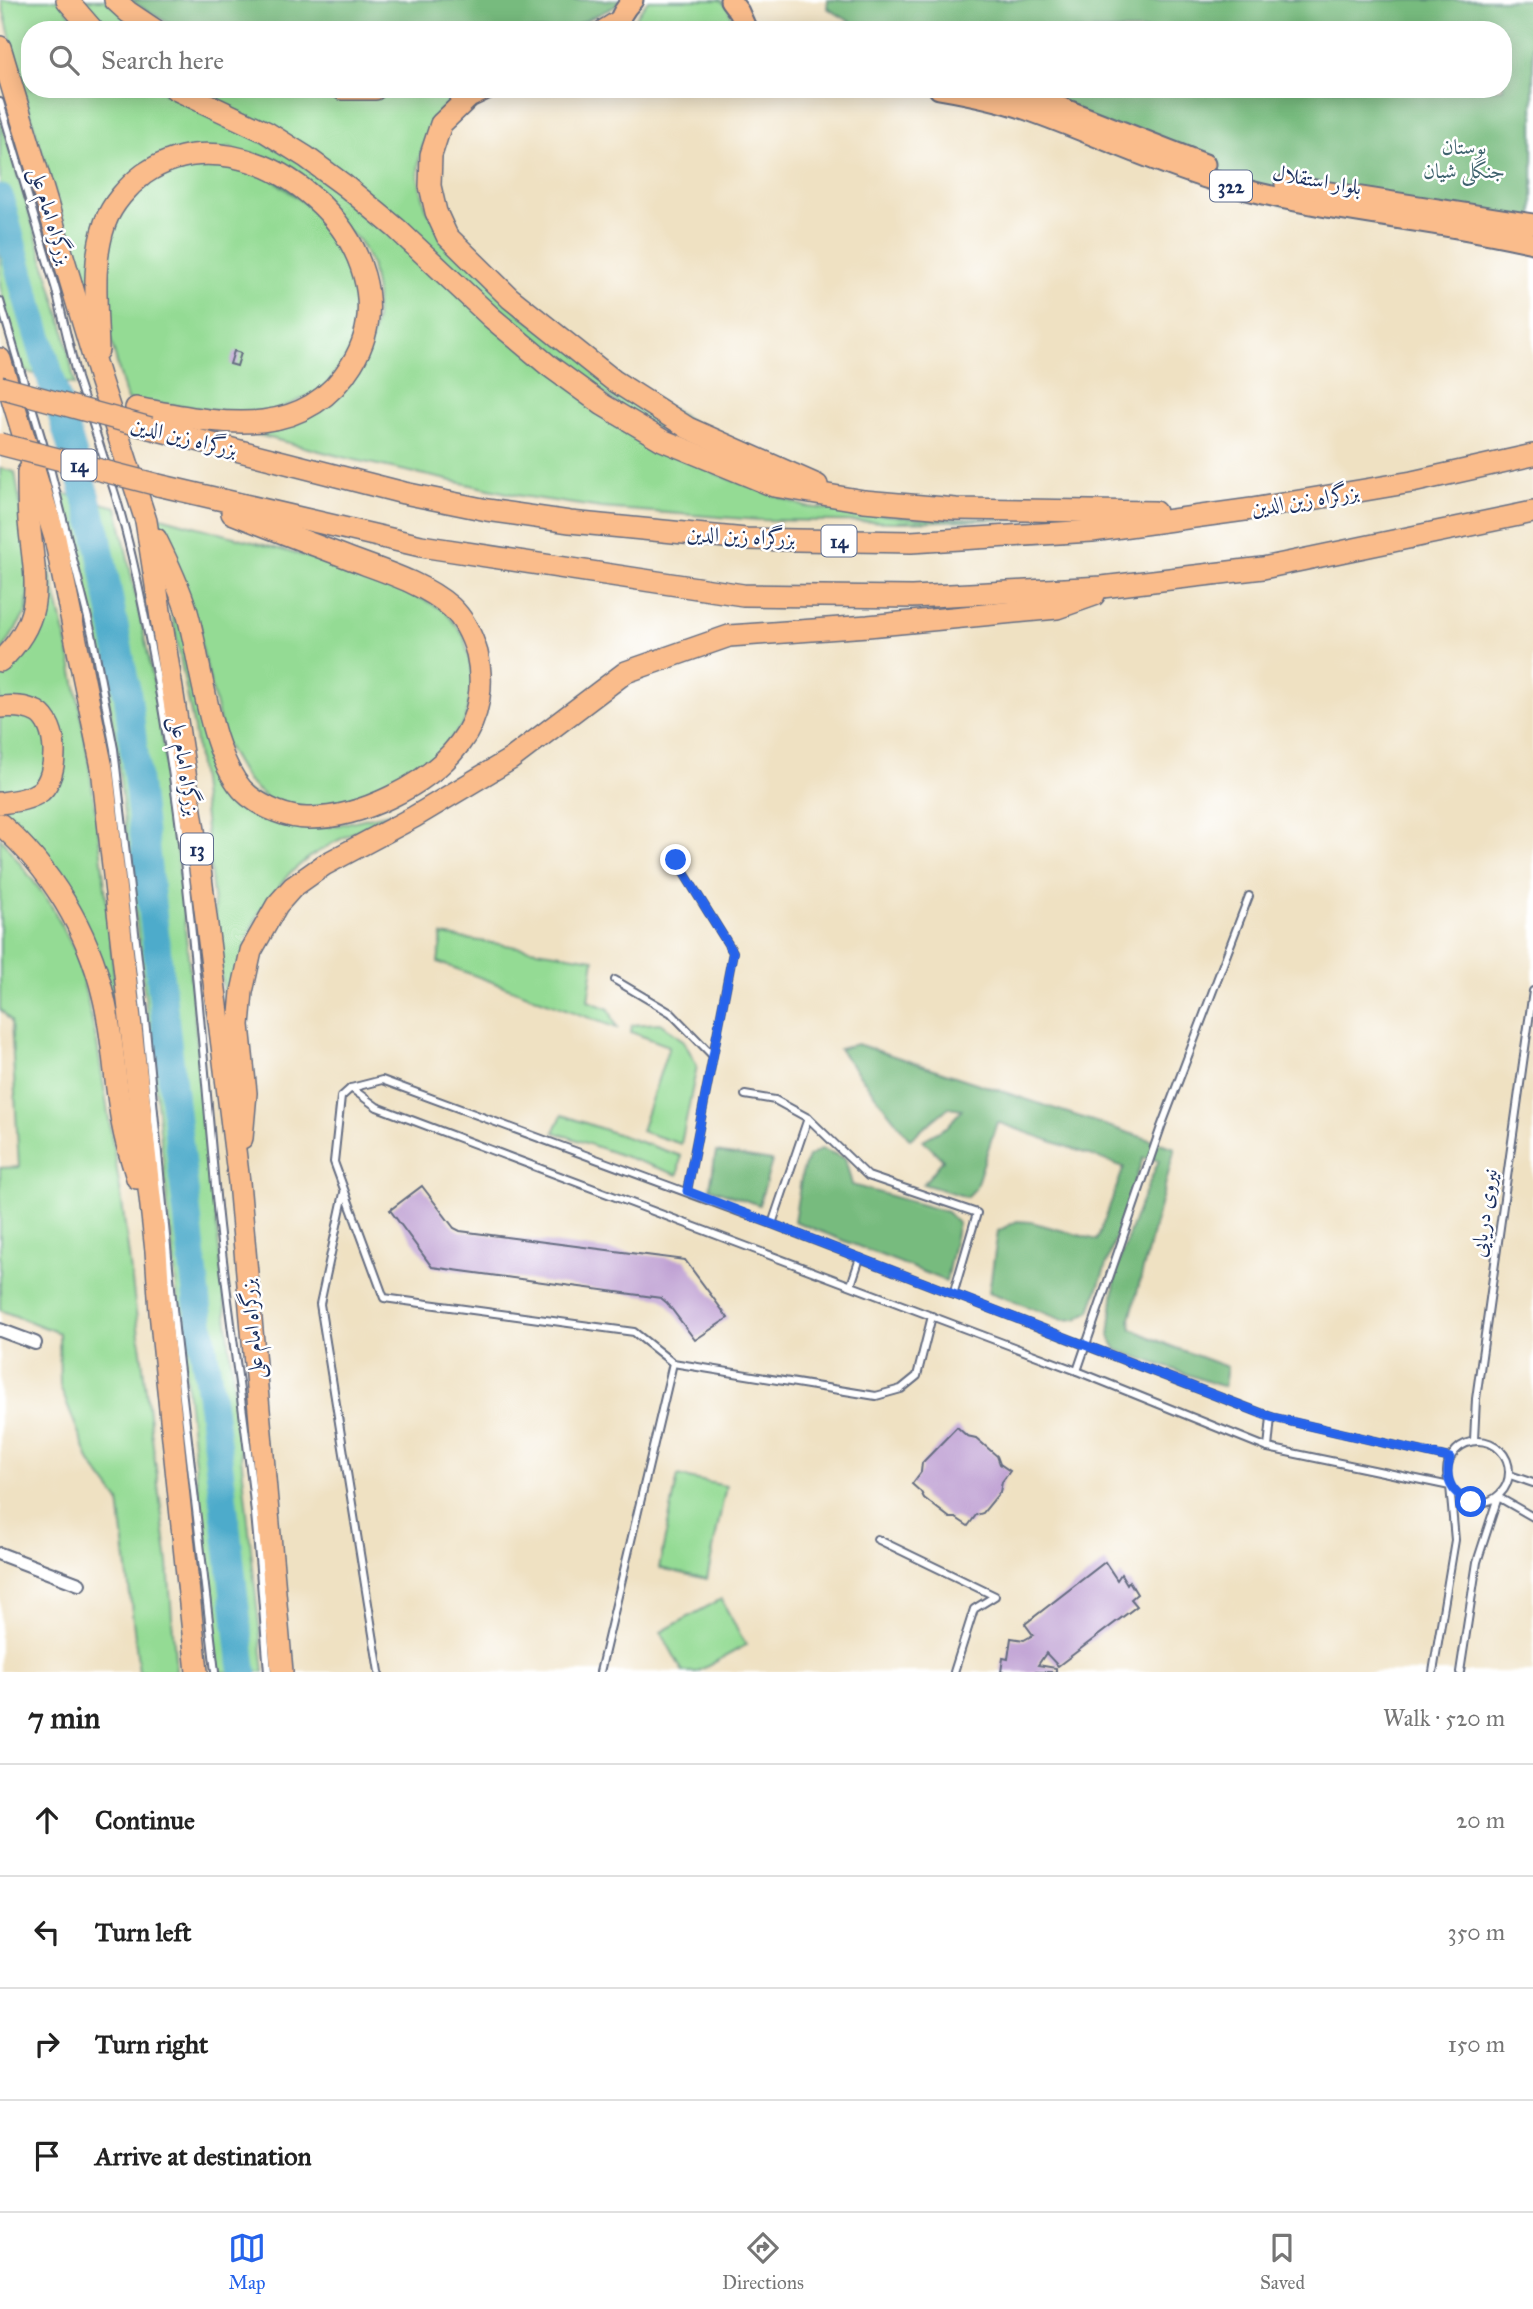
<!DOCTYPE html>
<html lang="en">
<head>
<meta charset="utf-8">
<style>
	:root { --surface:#fff; --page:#f2f2f2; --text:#222; --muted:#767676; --line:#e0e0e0; --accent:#2563eb }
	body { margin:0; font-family:"IM FELL Great Primer",Amiri,serif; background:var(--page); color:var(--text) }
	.stop { position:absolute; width:21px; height:21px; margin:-16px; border:5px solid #2563eb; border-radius:50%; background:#fff }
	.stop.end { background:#2563eb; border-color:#fff; box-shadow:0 2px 7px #0008 }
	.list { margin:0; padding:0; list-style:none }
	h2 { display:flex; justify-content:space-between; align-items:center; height:91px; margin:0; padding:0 28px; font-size:30px }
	h2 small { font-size:23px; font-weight:400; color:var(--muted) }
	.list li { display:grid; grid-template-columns:46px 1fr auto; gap:21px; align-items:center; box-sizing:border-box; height:112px; padding:0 28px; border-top:2px solid var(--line) }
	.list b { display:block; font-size:26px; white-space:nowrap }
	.list em { font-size:23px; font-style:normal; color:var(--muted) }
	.icon { flex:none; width:38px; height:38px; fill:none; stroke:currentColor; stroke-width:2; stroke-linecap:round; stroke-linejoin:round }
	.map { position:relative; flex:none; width:1533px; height:1672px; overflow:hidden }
	.search { position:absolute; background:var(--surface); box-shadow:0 4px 18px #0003; left:21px; right:21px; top:21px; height:77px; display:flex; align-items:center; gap:18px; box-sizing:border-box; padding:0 24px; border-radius:28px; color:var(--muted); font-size:26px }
	.sheet { height:539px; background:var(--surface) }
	nav { display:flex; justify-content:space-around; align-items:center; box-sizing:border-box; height:98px; border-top:2px solid var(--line); background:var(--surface); font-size:19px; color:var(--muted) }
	nav a { display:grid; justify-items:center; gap:4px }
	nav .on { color:var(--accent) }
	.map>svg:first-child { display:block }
</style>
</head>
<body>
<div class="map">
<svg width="1533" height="1672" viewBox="0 0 1533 1672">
	<rect width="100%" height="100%" fill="#fff"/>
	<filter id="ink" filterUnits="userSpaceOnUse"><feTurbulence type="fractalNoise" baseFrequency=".0143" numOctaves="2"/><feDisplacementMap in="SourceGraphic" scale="14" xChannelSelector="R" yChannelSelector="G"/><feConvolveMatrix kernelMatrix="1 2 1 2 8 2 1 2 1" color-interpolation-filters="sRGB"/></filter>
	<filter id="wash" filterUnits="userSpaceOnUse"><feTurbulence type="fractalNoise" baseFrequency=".00686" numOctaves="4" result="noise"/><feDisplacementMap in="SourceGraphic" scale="28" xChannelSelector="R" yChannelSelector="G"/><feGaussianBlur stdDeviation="1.57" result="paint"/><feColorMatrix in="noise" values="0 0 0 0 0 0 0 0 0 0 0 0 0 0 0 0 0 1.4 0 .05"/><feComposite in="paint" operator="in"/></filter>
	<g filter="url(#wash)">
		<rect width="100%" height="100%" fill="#efe1c2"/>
		<g fill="#94db94" stroke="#588579" stroke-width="2">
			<polygon points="1,0 59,0 82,30 30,30 30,89 158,89 295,158 682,458 722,476 806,507 914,518 1031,519 898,522 759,520 601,508 521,496 434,477 350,459 243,431 273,428 361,363 371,342 376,319 376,292 371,264 359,240 230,147 117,190 91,309 28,108"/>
			<polygon points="75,0 105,0 144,30 99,30"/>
			<polygon points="648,0 721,0 729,9 736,30 633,30 633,21"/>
			<polygon points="192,89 294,89 350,95 376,94 415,89 468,89 445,105 430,126 425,139 419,161 418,177 427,211 522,316 783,478 648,425 540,348 415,234"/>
			<polygon points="0,116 64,329 75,385 20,370 0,286"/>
			<polygon points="201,160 261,171 311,208 352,258 360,314 351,351 324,389 264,416 127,400 107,326 103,263 116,215 151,178"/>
			<polygon points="0,468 15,472 29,559 27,611 0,654"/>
			<polygon points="62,493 117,507 154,683 172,805 264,1672 217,1672 156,1093 116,745 106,685"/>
			<path d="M33,514C94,706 107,909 127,1109L61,878L0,812V670L28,638Z"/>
			<polygon points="157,516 334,564 393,584 444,610 464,636 474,680 464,723 425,768 391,788 345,807 297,810 270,801 247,781 225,743 194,616"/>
			<polygon points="163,568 228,783 329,827 390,813 333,843 308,858 289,874 260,911 246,940 237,1124 201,781 194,729"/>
			<polygon points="0,837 50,903 77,955 97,1043 122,1202 168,1563 176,1672 139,1672 119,1501 90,1462 60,1386 59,1333 0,1310 0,1168 19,1167 11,1021 0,1009"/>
			<polygon points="442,935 594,959 588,1001 609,1009 617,1028 438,962"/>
			<polygon points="660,1023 684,1041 697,1066 681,1144 641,1131 669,1046 631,1032 632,1025"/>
			<polygon points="562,1115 681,1156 678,1175 554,1132"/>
			<polygon points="678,1476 726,1486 707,1579 659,1568"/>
			<polygon points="721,1599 746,1645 697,1672 683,1672 661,1632"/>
		</g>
		<g fill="#77bb7e" stroke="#49756e" stroke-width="2">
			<polygon points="129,0 622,0 614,7 566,30 180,30"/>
			<polygon points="828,0 1533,0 1533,235 1280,204 969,89 1503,89 1503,30 865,30 827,8"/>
			<polygon points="857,1044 1175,1148 1130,1319 1132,1329 1168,1345 1227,1367 1224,1387 1117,1350 1109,1336 1116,1270 1139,1207 1159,1160 1143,1158 1090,1311 1077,1319 1063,1320 989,1292 998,1231 1017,1221 1031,1222 1097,1240 1124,1167 997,1122 975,1189 967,1197 923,1184 943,1160 923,1140 948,1126 962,1109 949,1107 910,1139 839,1049"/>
			<polygon points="822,1149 845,1158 852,1185 947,1212 958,1223 946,1281 794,1221 802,1173 808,1157"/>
			<polygon points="716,1152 772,1161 759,1205 710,1188"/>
		</g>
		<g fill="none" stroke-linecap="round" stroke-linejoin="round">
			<polyline stroke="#4dabcb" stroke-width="28" points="0,198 24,288 97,534 128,698 200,1325 213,1412 243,1672"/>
		</g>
		<g id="blocks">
			<g fill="#bd9ed2">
				<polygon points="234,351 241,353 237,366 230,364"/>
				<polygon points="422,1186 454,1228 460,1231 685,1260 728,1318 695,1340 667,1303 661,1298 432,1267 390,1210"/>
				<polygon points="957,1427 967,1436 976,1438 997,1456 1000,1464 1010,1471 1002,1482 1000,1492 983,1513 976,1515 968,1526 956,1518 950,1518 924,1498 921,1492 912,1484 921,1472 922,1463"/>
				<polygon points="1105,1562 1117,1580 1121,1574 1127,1584 1129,1581 1137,1594 1131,1599 1137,1606 1058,1666 1046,1653 1038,1665 1056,1668 1056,1672 1001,1672 1003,1658 1008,1659 1011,1638 1024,1640 1033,1635 1025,1624"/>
			</g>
		</g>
	</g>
	<g filter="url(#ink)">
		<use href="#blocks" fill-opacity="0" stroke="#656d81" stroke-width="2"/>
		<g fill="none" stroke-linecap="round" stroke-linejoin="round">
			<defs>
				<g id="service">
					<polyline points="0,102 56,290 77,378 86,405"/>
					<polyline points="0,301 26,389"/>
					<polyline points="30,400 45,450"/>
					<polyline points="90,415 107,468"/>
					<polyline points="48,460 92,634 114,749 146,1029 175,1329 215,1672"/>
					<path d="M110,478C128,532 139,588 150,643C187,825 199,1012 216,1196C225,1293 241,1389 252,1485C259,1547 263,1610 268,1672"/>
					<polyline points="676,860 733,952 687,1191"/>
					<polyline points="615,980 671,1013 712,1055"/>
					<polyline points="351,1088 377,1107 1077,1371 1268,1448 1450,1486 1455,1540 1433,1672"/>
					<polyline points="745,1095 775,1100 808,1118 868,1176 977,1213 953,1295"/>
					<polyline points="344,1193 320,1304 379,1672"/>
					<polyline points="772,1224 808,1118"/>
					<polyline points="851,1285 860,1258"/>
					<polyline points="932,1316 917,1376 901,1389 876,1396 673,1363 634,1332 384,1298 334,1162 341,1097 351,1088 382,1080 772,1224 1271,1417 1450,1458"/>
					<polyline points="1077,1371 1161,1127 1249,896"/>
					<polyline points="1474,1440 1476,1399 1533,991"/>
					<circle cx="1478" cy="1472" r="31"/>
					<polyline points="1268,1448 1271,1417"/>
					<polyline points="1510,1475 1533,1483"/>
					<polyline points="877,1539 995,1596 974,1609 954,1672"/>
					<polyline points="600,1672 673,1363"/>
					<polyline points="1460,1672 1477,1562 1498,1497 1533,1517"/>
				</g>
				<g id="minor">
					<polyline points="0,1330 35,1343"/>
					<polyline points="0,1554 79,1584"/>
				</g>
				<g id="primary">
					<polyline points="730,0 739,12 747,30"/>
					<path d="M618,30C618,19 625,8 633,0"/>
					<path d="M939,89C968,94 999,100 1027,110C1090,132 1151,162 1215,181C1318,213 1428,218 1533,243"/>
					<polyline points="1003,89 1037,98 1205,164"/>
					<polyline points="1285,185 1533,224"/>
				</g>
				<g id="trunk">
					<polyline points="67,0 93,30"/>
					<polyline points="115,0 128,12 155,30"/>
					<polyline points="605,30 618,22"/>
					<polyline points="0,47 99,376 146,521 200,869 239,1182 282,1672"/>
					<polyline points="175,89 266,132 306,157 344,185 396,228 492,318 548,365 603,405 662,440 774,486 864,501 956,509 1155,512"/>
					<polyline points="342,89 375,89"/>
					<polyline points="486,89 469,97 441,124 431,155 430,186 436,212 447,236 510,298 613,380 688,428 817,485"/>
					<path d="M98,350C97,307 91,264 105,223C112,204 128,186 144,174C251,100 422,250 352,364C302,445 215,422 136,408"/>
					<polyline points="0,359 55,538 102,768 156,1251 160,1312 197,1672"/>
					<polyline points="150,428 404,493 487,510 570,522 746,539 911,542 1092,531 1252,509 1412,482 1533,455"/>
					<polyline points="158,485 421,546 743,595 912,597 1102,587 1263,568 1533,512"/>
					<path d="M156,539C168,563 179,587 187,612C201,660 210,765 249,796C264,808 288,818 307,818C359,819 429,785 460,743C480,717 484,684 477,653C472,636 464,619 451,607C423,583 386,572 351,559C312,544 272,529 232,513"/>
					<path d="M0,661C49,616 34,579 29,521C28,505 28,488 28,472"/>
					<path d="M0,707C13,706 25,706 37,712C59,725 59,775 41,791C29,800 14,801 0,803"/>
					<path d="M0,824C50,868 88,930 103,995C114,1038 114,1083 123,1127C126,1144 132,1161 137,1178"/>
					<polyline points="242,1138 246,1093 239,1025 242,992 251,951 277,905 293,887 324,865 414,817 511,759 626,672 729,636 868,626 1057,608 1094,595"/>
				</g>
			</defs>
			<use href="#service" stroke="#656d81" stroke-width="10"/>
			<use href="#minor" stroke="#656d81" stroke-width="16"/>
			<use href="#primary" stroke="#656d81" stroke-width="23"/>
			<use href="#trunk" stroke="#656d81" stroke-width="24"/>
			<use href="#service" stroke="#fff" stroke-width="6"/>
			<use href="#minor" stroke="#fff" stroke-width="12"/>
			<use href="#primary" stroke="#fabc8b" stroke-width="19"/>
			<use href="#trunk" stroke="#fabc8b" stroke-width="21"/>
			<defs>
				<g id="trunk-bridge">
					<polyline points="0,387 150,428"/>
					<polyline points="0,444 158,485"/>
				</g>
			</defs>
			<use href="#trunk-bridge" stroke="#656d81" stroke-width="24" stroke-linecap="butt"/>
			<use href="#trunk-bridge" stroke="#fabc8b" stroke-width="21"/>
		</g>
	</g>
	<g fill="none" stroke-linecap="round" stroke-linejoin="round" filter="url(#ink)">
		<path stroke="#2563eb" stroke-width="9" d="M676,860L733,952L687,1191L1271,1417L1450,1458C1444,1479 1451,1494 1471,1502"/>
	</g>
	<g text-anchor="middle" stroke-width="5" stroke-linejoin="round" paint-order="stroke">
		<g fill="#fff" stroke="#5f6d8e" stroke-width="2">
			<rect x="1210" y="170.5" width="42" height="31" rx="5"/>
			<rect x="61.5" y="449.5" width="35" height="31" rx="5"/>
			<rect x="821.5" y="525.5" width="35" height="31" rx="5"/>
			<rect x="181" y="833.5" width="32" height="31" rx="5"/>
		</g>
		<g font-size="19" font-weight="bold" fill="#1b2f5e">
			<text x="1231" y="193">322</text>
			<text x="79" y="472">14</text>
			<text x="839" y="548">14</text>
			<text x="197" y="856">13</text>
		</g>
		<g font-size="21" fill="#3f636e" stroke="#fff">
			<text x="1464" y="154">بوستان<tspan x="1464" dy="24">جنگلی شیان</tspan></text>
		</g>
		<g font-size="21" fill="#1b2f5e" stroke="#fff">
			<text transform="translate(1317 180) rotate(10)" y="7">بلوار استقلال</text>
			<text transform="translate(51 216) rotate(73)" y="7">بزرگراه امام علی</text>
			<text transform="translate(184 437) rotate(14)" y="7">بزرگراه زین الدین</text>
			<text transform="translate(1305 500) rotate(-9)" y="7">بزرگراه زین الدین</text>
			<text transform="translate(741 536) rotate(3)" y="7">بزرگراه زین الدین</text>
			<text transform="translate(185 766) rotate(81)" y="7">بزرگراه امام علی</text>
			<text transform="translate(1484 1213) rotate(-82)" y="7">نیروی دریایی</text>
			<text transform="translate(252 1329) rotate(-95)" y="7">بزرگراه امام علی</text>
		</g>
	</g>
</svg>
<div class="stop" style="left:1471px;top:1502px"></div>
<div class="stop end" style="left:676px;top:860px"></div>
<div class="search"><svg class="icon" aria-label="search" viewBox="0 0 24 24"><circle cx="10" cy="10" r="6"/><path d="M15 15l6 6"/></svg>Search here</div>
</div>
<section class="sheet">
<h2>7 min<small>Walk · 520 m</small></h2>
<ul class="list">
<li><svg class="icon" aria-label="ahead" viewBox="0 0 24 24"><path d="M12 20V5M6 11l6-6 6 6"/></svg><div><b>Continue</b></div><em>20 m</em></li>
<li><svg class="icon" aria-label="left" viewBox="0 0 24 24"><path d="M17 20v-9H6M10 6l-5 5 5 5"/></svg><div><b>Turn left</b></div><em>350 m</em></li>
<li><svg class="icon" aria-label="right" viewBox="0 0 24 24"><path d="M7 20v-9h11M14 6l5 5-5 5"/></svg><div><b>Turn right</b></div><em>150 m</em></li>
<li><svg class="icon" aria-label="arrive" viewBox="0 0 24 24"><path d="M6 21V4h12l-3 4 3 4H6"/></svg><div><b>Arrive at destination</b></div></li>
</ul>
</section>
<nav>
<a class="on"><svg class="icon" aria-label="map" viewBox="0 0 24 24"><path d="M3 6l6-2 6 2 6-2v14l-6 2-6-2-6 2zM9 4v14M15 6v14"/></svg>Map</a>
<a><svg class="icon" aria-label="directions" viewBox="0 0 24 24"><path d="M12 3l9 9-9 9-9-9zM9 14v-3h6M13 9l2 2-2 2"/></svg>Directions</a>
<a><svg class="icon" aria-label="saved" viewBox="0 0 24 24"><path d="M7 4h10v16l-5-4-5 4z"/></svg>Saved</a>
</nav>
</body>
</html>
